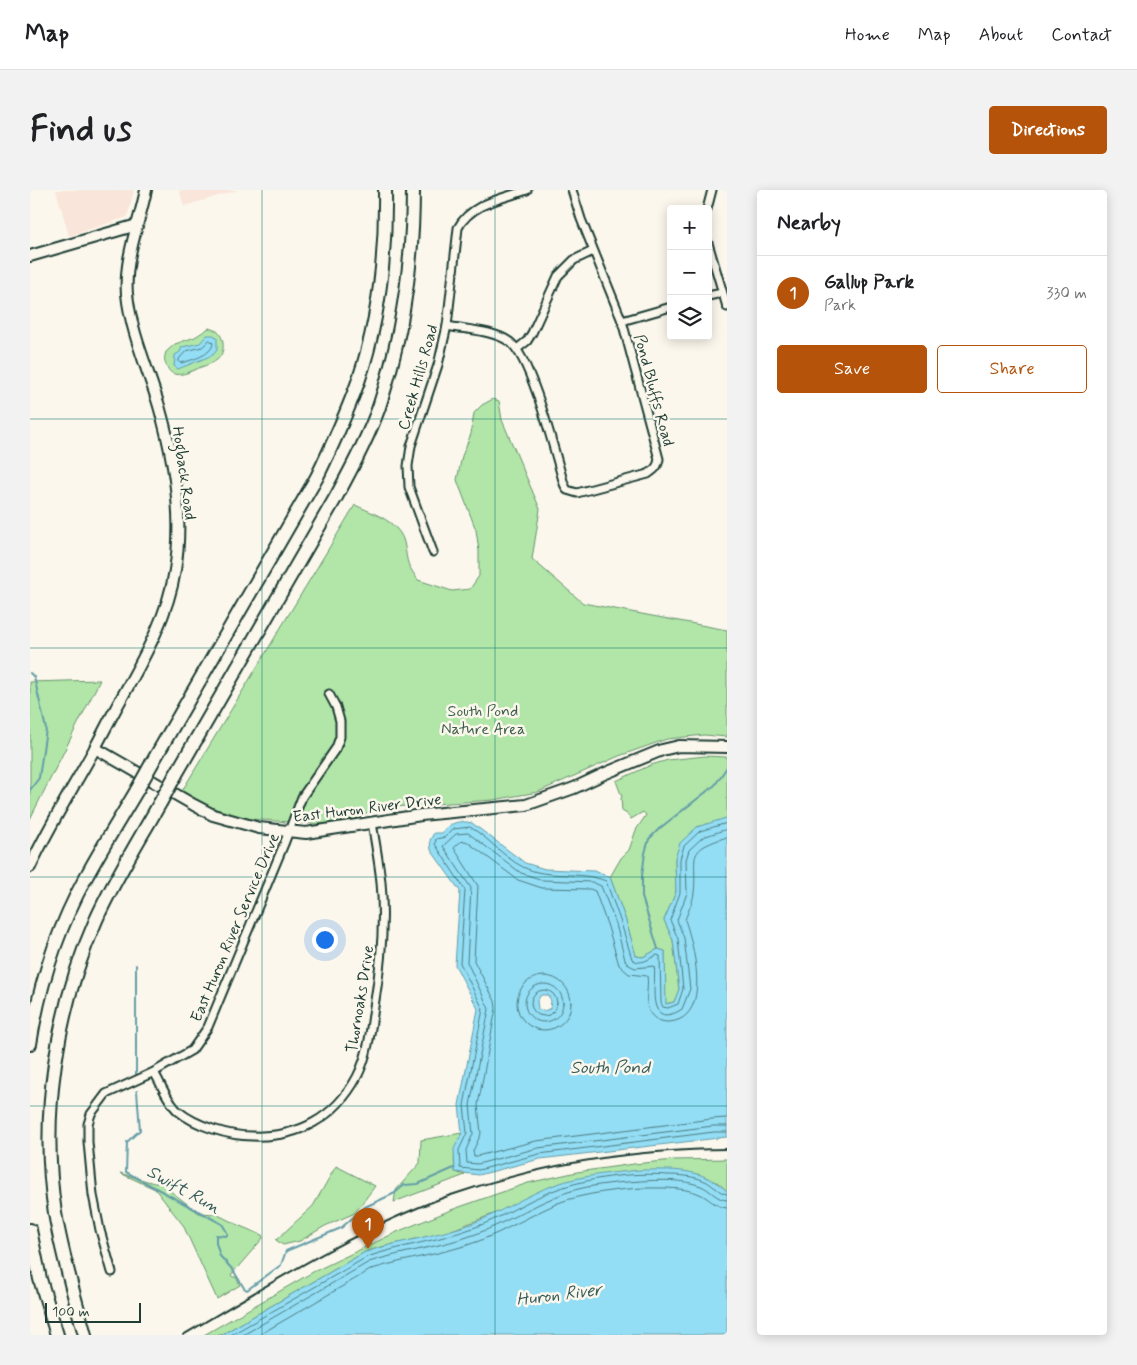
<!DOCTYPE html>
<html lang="en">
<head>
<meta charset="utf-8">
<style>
	:root { --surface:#fff; --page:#f2f2f2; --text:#202124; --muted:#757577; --line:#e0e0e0; --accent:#b45309 }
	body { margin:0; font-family:Mynerve,sans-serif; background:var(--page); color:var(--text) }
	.controls { position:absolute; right:15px; top:15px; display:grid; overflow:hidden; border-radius:5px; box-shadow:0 2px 12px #0003 }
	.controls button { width:45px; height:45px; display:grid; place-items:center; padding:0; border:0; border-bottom:1px solid var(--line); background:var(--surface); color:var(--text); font:25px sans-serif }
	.scale { position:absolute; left:15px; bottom:12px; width:96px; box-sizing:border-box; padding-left:5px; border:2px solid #1f3d34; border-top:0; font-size:14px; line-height:18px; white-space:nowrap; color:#1f3d34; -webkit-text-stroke:4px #fbf7ec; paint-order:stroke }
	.you { position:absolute; left:294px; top:749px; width:18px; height:18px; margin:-12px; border:4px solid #fff; border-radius:50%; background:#1a73e8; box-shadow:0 0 0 8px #1a73e833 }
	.badge { display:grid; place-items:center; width:32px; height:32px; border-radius:50%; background:var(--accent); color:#fff; font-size:16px; font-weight:700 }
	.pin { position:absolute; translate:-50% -41px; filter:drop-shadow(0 1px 2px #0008) }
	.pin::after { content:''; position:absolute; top:26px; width:18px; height:15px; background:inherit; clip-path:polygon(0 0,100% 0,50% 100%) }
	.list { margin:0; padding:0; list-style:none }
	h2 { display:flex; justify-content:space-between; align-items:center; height:65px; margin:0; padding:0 20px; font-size:21px }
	h2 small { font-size:16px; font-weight:400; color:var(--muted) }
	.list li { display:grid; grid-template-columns:32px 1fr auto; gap:15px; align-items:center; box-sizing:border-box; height:75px; padding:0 20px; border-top:1px solid var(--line) }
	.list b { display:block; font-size:19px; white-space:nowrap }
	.list p { margin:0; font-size:16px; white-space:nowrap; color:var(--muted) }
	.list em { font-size:16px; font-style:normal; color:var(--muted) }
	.actions { display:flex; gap:10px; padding:15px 20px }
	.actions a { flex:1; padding:11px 0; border:1px solid var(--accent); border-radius:5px; text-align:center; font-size:18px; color:var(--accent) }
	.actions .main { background:var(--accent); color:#fff }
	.icon { flex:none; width:28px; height:28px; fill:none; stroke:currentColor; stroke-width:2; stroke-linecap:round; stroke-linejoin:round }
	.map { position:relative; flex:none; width:697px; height:1145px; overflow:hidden; border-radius:5px }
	header { display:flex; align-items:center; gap:30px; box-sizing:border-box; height:70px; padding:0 25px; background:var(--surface); border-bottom:1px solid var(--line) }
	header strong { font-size:24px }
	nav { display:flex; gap:28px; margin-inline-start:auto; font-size:18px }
	.intro { display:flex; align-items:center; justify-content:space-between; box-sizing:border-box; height:120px; padding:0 30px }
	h1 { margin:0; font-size:35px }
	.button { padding:12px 22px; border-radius:5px; background:var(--accent); color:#fff; font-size:18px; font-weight:700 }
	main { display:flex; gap:30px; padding:0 30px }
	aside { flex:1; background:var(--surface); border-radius:5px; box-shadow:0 2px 12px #0003 }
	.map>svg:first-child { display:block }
</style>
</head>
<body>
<header>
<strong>Map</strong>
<nav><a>Home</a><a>Map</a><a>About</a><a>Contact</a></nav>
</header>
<div class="intro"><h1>Find us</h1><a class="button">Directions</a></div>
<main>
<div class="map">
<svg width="697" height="1145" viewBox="0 0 697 1145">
	<rect width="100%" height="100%" fill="#fbf7ec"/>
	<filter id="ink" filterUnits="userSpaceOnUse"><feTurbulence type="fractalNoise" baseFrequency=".02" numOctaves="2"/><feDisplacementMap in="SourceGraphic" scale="10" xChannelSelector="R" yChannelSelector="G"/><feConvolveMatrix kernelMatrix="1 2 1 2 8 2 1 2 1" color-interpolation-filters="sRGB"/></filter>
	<g filter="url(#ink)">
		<g fill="#f9e5d9">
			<polygon points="26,0 104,0 97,27 39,46"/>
			<polygon points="149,0 208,0 154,16"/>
		</g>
		<g fill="#b1e6a8" stroke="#68926e">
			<path d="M179,138L187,141C194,147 196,161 188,169C184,173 177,175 171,177C160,182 143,191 137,177C134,171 134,168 136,162L145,154L165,147Z"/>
			<path d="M463,209L469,211L472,230L510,319L502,369L553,413L697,440V547L674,545L637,549L589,566L508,602L463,610L362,617L341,620L327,629L305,633L284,634L221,629L193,622L165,610L152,601L325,315C340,322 360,328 370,343C376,352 375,363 378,373C380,379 385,385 388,390L422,401L440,399L449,386V361L446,340L427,290L432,266L441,244L444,223L452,215Z"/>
			<polygon points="70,490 0,629 0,492"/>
			<polygon points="675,566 697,567 697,629 667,637 645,668 646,702 634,730 643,750 649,800 644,812 635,814 635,761 628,759 613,767 606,766 596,731 580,687 591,668 599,660 606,640 616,625 613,622 601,629 597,624 592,621 591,608 592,607 586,591 621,575 638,570"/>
			<path d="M432,943C425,956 423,968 425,982L435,985L364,1012L366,1000L390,973L391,950Z"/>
			<polygon points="697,969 697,1001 687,992 471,1021 414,1043 355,1056 335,1062 191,1145 174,1145 283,1082 325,1062 369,1041 421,1020 498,993 547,982 604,974 644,970"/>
			<polygon points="306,976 345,996 325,1023 295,1036 270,1051 253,1055 246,1050 283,1016"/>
			<polygon points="90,983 124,993 130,993 169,1023 186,1024 210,1036 232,1045 233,1048 201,1085 203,1087 206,1087 210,1095 187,1109 153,1035 125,999"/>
		</g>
		<g fill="#93ddf5" stroke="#659da8" fill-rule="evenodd">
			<polygon points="177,145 184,145 187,148 187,160 183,165 148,179 144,176 145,165 150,162 152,157 170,153"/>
			<path d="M696,628L697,629V947L510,969L449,985L425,982L424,959L432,943L429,915L448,819L425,775L430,701L401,660L400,650L404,643H412C421,632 428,630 442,633L495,673L515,679L564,681L580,687L596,731L606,766L613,767L628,759L635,761L636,814L644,812L649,799L643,750L634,730L646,702L645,668L650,653L667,637ZM511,805H518L521,811L520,819L513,821L508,819L507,811Z"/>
			<path d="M610,980C643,980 671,977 697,1001V1145H191L335,1062C370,1051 406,1046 441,1034C470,1023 496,1005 524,995C552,985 581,983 610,980Z"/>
		</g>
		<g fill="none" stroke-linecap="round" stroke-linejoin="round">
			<g stroke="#4d7d81" stroke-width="1">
				<path d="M180,150L183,153C182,165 162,170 151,173L149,172V169L156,161L172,157Z"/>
				<path d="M697,633L670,641L654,656L650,669V703L640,730L648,749L653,799L648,814L638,818L633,817L631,813L630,766L627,765C618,769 611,776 602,769L591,733L576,691C549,680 519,690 493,677C473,667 459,648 440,637L423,639L415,647L406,649L405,654L435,700L430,773L453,819L434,915L437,943L429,960L430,978L449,980L509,964L684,942H697"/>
				<path d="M697,639L673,647L659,660L656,670L657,703L647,730L654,748L660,799L652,819C648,822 643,824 637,825C617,825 627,788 624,776L605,778L599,775L595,770L586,734L571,696L562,692L513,690L491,683L438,643L426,644L413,656L441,698L437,772L459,819L440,915L443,944L436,960L437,973L448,974L508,958L683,936H697"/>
				<path d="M697,647C653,661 668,666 664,703C663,712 658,721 655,730C664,756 683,830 638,832C630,832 622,828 619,821C614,810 619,797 617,786L599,784L589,775L578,737L565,701L560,699L512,698L488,690L436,651L430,652L424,658L448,696L444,771L465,811L466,818L448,915L451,944L443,961L444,966H447L506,951L682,929L697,928"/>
				<circle cx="514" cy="813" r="27"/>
				<circle cx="514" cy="813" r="19"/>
				<circle cx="514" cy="813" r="13"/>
				<path d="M201,1145L337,1067C372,1055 408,1051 443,1038C472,1028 497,1010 525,1000C557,988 604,982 637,985C649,985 664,986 675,991C682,994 689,1003 697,1004"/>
				<path d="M213,1145L339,1072C374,1061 411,1057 446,1044C473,1034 498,1018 525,1007C551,995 583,993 611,991C629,990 653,989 671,996C681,1000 687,1010 697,1010"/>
				<path d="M229,1145L342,1079C378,1068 414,1064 449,1051C477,1040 501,1025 528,1013C551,1004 589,999 614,998C631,998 651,997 667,1003C679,1007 684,1017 697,1018"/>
			</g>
			<g stroke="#659da8" stroke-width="2">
				<polyline points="0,483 4,487 16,539 9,588 0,600"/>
				<polyline points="628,759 612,707 612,686 615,663 619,649 630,638 685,595 697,577"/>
				<polyline points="106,775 106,884"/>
				<polyline points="107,901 110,940 97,952 96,982 192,1034 198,1044 196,1046 186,1045 186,1053 190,1066 203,1080 214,1098 217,1100 251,1075 256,1061 311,1038 335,1017 365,1003 374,995 388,994 424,978"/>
			</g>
			<defs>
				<g id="minor">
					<polyline points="677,19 682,0"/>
					<polyline points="678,53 697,117"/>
					<polyline points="678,106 692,103"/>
					<polyline points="592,131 641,117"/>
					<path d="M417,136C437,140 463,140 480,152C502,169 525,264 534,294L537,300L547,303L618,284C624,280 628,277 629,269L592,131L551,29L542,0"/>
					<polyline points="487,159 497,151 502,143 528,86 544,70 563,61"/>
					<path d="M403,362L379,297L378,276L381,256L408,175L417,136L428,38C441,13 472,9 497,0"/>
					<path d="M124,882C131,894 138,912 148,921C166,936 199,946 222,946C268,948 305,928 327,887C338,866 341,839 344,817C351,775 355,734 351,692C349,672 345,652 342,632"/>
					<polyline points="82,1082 70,1040 63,1005 58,952 58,934 61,924 76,904 124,882 162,860 178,837 254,654 272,607 306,558 310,547 310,531 306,517 299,504"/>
				</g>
				<g id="secondary">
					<polyline points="0,66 107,35"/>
					<polyline points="65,558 164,615 183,625 229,638 276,643 391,625 496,615 544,598 576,583 632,560 649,556 697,557"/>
					<path d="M0,677C19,636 43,598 65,558C73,543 81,527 90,511C112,471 138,427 145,380C154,326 144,268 129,216C118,179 101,143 97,104C94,69 109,34 116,0"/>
				</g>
				<g id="motorway">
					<path d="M122,573L287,287C302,256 316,225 328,192C349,131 356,64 355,0"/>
					<path d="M145,586L306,307C322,278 338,248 349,217C372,147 383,74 383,0"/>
					<path d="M0,854C9,796 28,738 56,687C72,657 90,629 107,600"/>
					<polyline points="0,1040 10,1089 27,1145"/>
					<path d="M55,1145C44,1105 32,1065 25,1023C10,925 26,821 66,730C84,690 108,652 130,613"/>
				</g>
			</defs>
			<use href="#minor" stroke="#1f3d34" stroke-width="11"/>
			<use href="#secondary" stroke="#1f3d34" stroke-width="14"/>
			<use href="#motorway" stroke="#1f3d34" stroke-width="16"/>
			<use href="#minor" stroke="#fbf7ec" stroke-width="7"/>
			<use href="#secondary" stroke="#fbf7ec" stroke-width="10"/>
			<use href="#motorway" stroke="#fbf7ec" stroke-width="12"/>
			<path stroke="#1f3d34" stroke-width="2" d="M153,1145C238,1095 324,1040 418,1006C507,975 602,959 697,959"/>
			<defs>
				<g id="motorway-bridge">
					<polyline points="107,600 122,573"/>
					<polyline points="130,613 145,586"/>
				</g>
			</defs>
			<use href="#motorway-bridge" stroke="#1f3d34" stroke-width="16" stroke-linecap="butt"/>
			<use href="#motorway-bridge" stroke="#fbf7ec" stroke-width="12"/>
		</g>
	</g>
	<path fill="none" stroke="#0f766e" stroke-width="1" stroke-opacity="0.55" d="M232,0V1145M465,0V1145M0,229H697M0,458H697M0,687H697M0,916H697"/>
	<g text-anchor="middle" stroke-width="5" stroke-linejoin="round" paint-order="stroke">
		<g font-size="16" fill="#1f3d34" stroke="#fbf7ec">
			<text transform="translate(387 187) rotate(-74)" y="6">Creek Hills Road</text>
			<text transform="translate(625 200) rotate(75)" y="6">Pond Bluffs Road</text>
			<text transform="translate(155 283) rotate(82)" y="6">Hogback Road</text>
			<text transform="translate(337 617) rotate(-7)" y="6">East Huron River Drive</text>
			<text transform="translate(204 737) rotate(-67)" y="6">East Huron River Service Drive</text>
			<text transform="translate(329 809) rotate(-81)" y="6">Thornoaks Drive</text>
		</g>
		<g font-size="16" fill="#3c5f4b" stroke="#fbf7ec">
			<text x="453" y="526">South Pond<tspan x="453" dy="18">Nature Area</tspan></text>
		</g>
		<g font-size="18" font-style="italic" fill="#365d5b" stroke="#fbf7ec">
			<text x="580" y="883">South Pond</text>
			<text transform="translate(154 999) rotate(29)" y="6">Swift Run</text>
			<text transform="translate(529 1104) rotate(-7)" y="6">Huron River</text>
		</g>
	</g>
</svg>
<div class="controls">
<button>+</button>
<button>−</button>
<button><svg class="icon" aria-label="layers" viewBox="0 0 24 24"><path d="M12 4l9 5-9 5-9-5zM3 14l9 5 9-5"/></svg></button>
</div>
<div class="scale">100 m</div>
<div class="you"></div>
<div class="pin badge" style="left:338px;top:1059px">1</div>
</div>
<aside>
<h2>Nearby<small></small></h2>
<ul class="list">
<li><span class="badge">1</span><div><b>Gallup Park</b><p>Park</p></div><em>330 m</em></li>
</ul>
<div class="actions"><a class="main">Save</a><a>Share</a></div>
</aside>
</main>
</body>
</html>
